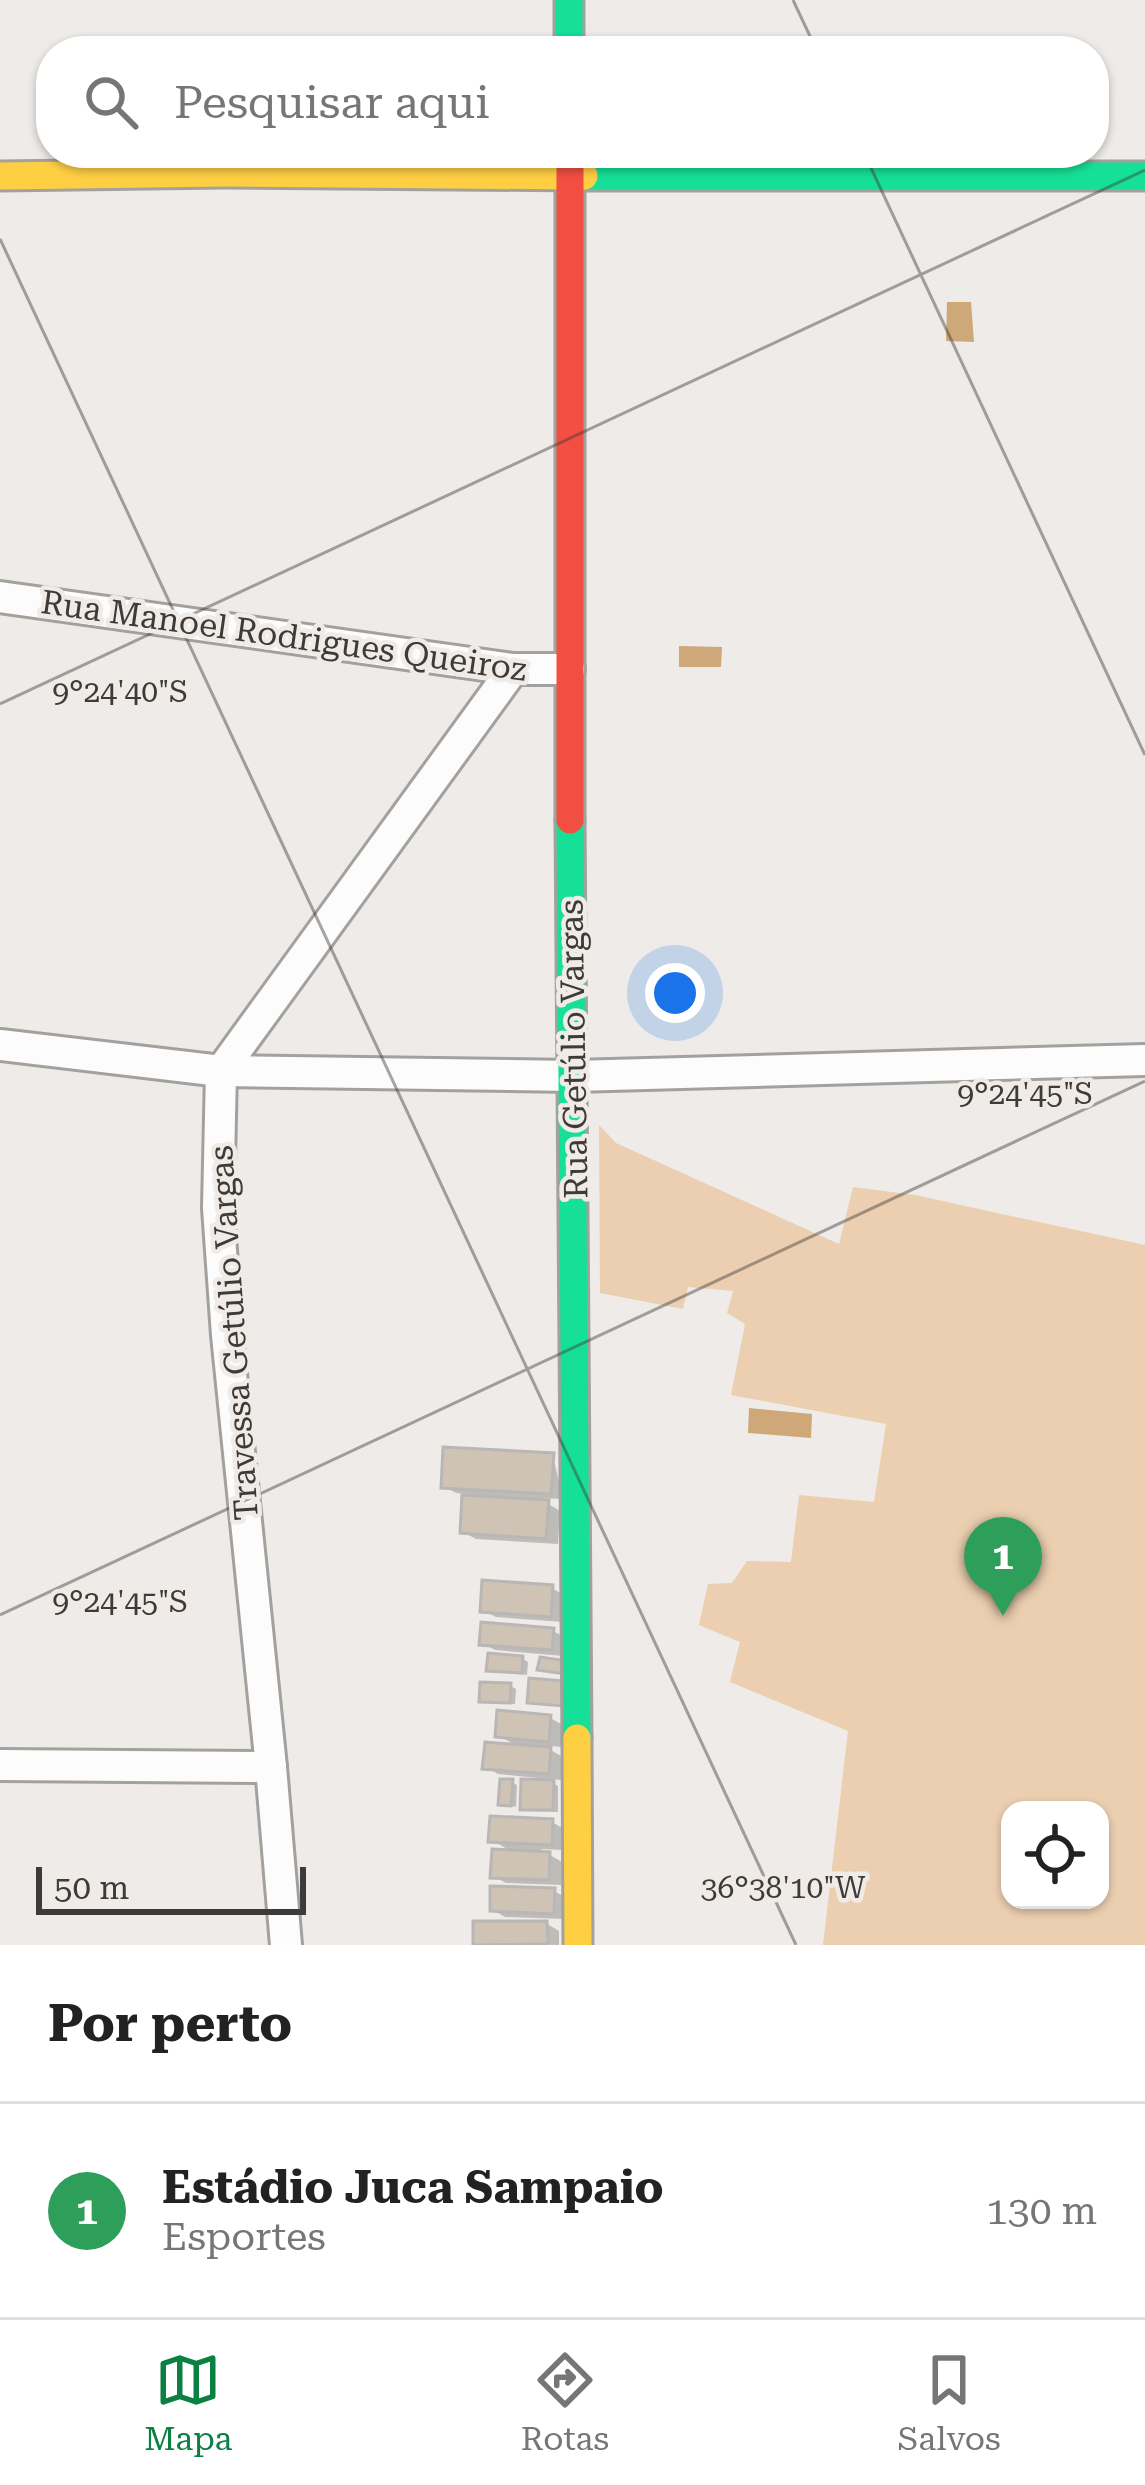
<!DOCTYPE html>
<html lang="pt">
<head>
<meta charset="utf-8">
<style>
	:root { --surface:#fff; --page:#f6f6f6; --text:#222; --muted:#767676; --line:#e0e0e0; --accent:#0b8043 }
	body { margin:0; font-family:"Roboto Serif",serif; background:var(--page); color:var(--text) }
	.controls { position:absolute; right:36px; bottom:36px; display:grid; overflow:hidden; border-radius:24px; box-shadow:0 3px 9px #0004 }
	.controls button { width:108px; height:108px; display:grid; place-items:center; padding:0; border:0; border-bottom:3px solid var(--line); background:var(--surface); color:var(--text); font:60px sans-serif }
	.scale { position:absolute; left:36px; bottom:30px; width:270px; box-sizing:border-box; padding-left:12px; border:6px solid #3d3b39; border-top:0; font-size:33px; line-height:42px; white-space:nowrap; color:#3d3b39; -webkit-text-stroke:9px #f0ebe6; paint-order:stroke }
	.you { position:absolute; left:675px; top:993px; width:42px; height:42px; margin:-30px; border:9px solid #fff; border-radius:50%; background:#1a73e8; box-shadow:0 0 0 18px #1a73e833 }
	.badge { display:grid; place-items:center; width:78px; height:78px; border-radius:50%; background:var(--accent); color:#fff; font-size:39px; font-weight:700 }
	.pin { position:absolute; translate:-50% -99px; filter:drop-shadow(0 3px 6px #0008) }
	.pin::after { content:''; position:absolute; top:63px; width:42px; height:36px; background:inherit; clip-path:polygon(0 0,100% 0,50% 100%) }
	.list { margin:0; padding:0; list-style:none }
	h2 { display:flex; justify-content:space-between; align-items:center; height:156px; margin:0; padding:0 48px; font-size:51px }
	h2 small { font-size:39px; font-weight:400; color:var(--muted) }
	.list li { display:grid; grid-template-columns:78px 1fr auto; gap:36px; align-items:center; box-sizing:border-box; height:216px; padding:0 48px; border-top:3px solid var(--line) }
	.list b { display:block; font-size:45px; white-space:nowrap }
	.list p { margin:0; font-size:39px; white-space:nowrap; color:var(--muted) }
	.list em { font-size:39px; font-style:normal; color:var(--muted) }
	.icon { flex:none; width:66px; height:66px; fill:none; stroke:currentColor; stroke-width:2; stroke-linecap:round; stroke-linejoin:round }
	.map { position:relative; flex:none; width:1145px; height:1945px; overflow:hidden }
	.search { position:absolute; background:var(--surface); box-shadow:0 3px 9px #0004; left:36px; right:36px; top:36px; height:132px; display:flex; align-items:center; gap:30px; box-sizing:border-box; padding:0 42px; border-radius:48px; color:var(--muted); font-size:45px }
	.sheet { height:372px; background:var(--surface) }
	nav { display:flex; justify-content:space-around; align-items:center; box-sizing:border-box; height:168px; border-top:3px solid var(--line); background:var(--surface); font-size:33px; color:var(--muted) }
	nav a { display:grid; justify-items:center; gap:6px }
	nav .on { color:var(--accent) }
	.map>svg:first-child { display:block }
</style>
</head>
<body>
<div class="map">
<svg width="1145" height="1945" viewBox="0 0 1145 1945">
	<rect width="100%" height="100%" fill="#eeebe8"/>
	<path fill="#ebcfb0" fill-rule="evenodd" d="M599,1125L616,1143L839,1244L853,1187L915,1195L1145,1245V1945H823L848,1731L730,1682L740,1642L699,1625L708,1584L732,1583L747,1561L791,1562L799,1495L874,1502L886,1424L731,1395L745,1324L727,1313L733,1291L688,1287L683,1309L600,1293ZM1010,1810H1100V1900H1010Z"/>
	<g fill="#cea879">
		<polygon points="947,302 971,302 974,342 946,341"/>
		<polygon points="679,646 722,647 721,667 679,667"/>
		<polygon points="749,1408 812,1414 811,1438 748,1433"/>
	</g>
	<g fill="#0003">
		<polygon points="553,1456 563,1499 539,1498 560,1511 558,1544 476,1539 463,1532 465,1494 456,1493 444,1486"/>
		<polygon points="552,1588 565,1596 563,1622 496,1617 483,1610"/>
		<polygon points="553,1631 566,1638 564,1656 495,1650 482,1643"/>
		<polygon points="523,1659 528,1662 527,1675 495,1672 489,1669"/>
		<polygon points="511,1686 516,1689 515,1704 488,1703 482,1700"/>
		<polygon points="550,1718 563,1725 561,1747 542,1745 563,1757 561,1780 545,1778 558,1786 558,1812 529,1811 523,1808 538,1778 498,1774 486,1767 520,1748 498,1735"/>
		<polygon points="512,1782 517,1785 516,1807 501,1804"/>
		<polygon points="552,1822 564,1829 563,1850 540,1849 562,1862 561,1885 506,1883 493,1876 514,1853 492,1840"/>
		<polygon points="554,1891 567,1898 566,1919 505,1917 493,1910"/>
		<polygon points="544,1922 559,1931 559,1945 476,1943"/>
	</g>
	<g fill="#cfc3b5" stroke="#b9b7b5" stroke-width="3">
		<polygon points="443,1447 554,1453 551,1494 441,1488"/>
		<polygon points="462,1495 549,1500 546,1539 460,1533"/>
		<polygon points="482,1580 553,1585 551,1617 480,1612"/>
		<polygon points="481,1622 554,1628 552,1650 479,1645"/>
		<polygon points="488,1653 523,1656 522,1673 486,1671"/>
		<polygon points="540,1657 567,1661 566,1674 537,1670"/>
		<polygon points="529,1678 565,1681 563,1706 527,1703"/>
		<polygon points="480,1682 511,1683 510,1703 479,1702"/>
		<polygon points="497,1710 551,1715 549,1742 495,1737"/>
		<polygon points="485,1742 551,1747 549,1774 482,1769"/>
		<polygon points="500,1779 513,1779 511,1806 498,1805"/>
		<polygon points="521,1779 554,1780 553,1810 520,1810"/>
		<polygon points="490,1816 553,1819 552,1845 488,1842"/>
		<polygon points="492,1849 550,1852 549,1880 490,1878"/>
		<polygon points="490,1886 555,1888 554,1914 490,1911"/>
		<polygon points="473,1921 547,1921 548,1944 473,1945"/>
	</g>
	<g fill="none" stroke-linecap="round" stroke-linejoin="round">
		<defs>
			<g id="street">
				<polyline points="0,597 513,669 569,669"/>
				<polyline points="0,1045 221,1071 574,1076 1145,1060"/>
				<polyline points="0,1765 271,1767"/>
				<polyline points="286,1945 271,1767 227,1335 218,1208 221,1071 513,669"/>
			</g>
			<g id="fast">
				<polyline points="569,0 569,51"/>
				<polyline points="584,176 1145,176"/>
				<polyline points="570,820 577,1738"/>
			</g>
			<g id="slow">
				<polyline points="0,176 224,173 584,176"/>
				<polyline points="577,1738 578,1945"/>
			</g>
			<polyline id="jam" points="570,153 570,820"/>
		</defs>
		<use href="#street" stroke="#a3a19e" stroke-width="36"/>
		<use href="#fast" stroke="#a3a19e" stroke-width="33"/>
		<use href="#slow" stroke="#a3a19e" stroke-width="33"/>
		<use href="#jam" stroke="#a3a19e" stroke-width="33"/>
		<use href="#street" stroke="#fcfcfc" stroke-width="30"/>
		<use href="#fast" stroke="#16e098" stroke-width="27"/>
		<use href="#slow" stroke="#ffcf43" stroke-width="27"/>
		<use href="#jam" stroke="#f24e42" stroke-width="27"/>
	</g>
	<path fill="none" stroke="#3d3b39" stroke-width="3" stroke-opacity="0.45" d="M793,0L817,51M864,153L1145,755M0,239L796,1945M0,704L1145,170M0,1615L1145,1081"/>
	<g text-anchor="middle" stroke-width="9" stroke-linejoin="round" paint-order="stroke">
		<g font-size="33" fill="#3d3b39" stroke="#f0ebe6">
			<text transform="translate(284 635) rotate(8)" y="12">Rua Manoel Rodrigues Queiroz</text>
			<text transform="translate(573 1049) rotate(-91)" y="12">Rua Getúlio Vargas</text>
			<text transform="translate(233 1333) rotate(-94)" y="12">Travessa Getúlio Vargas</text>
		</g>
	</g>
	<g font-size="30" text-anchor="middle" fill="#3d3b39" stroke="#f0ebe6" stroke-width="9" stroke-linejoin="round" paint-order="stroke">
		<text x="120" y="702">9°24'40"S</text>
		<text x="1025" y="1104">9°24'45"S</text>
		<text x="120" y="1612">9°24'45"S</text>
		<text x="783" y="1898">36°38'10"W</text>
	</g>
</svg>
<div class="controls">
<button><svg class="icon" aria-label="locate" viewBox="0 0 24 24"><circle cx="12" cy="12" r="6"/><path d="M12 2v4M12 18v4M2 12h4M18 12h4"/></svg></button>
</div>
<div class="scale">50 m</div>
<div class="you"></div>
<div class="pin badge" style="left:1003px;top:1616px;background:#2e9e5b">1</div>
<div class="search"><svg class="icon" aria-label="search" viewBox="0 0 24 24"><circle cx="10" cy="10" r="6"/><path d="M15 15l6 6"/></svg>Pesquisar aqui</div>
</div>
<section class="sheet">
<h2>Por perto<small></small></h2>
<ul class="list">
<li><span class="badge" style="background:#2e9e5b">1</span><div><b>Estádio Juca Sampaio</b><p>Esportes</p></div><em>130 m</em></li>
</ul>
</section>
<nav>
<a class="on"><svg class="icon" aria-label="map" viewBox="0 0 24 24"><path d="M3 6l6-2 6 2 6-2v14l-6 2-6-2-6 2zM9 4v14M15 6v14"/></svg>Mapa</a>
<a><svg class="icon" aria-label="directions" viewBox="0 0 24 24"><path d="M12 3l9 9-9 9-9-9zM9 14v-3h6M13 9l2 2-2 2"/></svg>Rotas</a>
<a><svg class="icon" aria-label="saved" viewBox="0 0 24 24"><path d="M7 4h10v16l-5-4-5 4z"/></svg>Salvos</a>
</nav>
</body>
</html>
